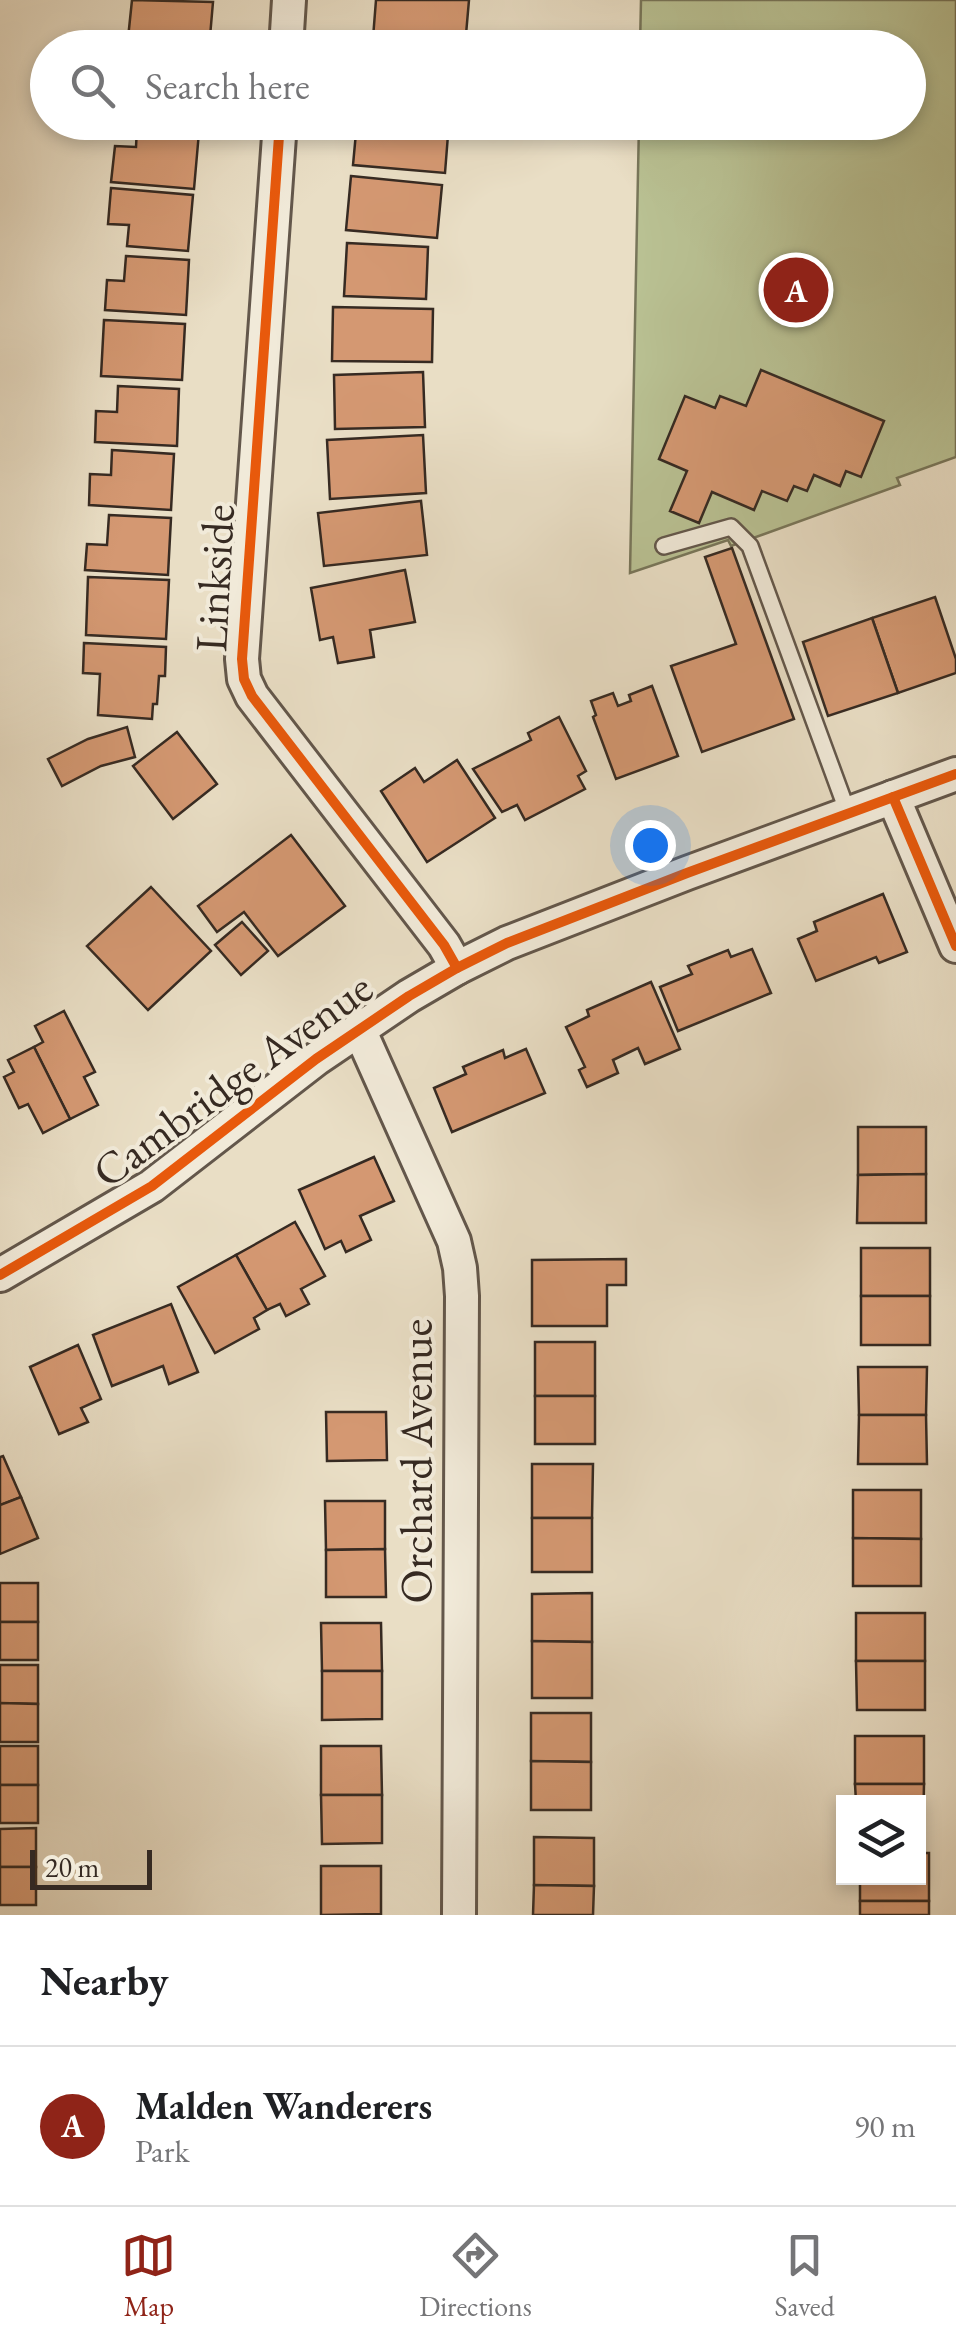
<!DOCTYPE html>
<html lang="en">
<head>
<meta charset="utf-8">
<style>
	:root { --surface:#fff; --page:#f2f2f2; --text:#202124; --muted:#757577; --line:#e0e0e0; --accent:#8f2418 }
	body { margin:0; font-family:"EB Garamond",serif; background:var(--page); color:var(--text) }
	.controls { position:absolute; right:30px; bottom:30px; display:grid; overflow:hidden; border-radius:0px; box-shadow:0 5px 15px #0003 }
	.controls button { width:90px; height:90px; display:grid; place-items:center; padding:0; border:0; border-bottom:2px solid var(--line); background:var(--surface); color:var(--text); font:50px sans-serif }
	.scale { position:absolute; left:30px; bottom:25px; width:122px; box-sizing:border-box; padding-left:10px; border:5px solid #362a22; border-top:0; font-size:28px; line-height:35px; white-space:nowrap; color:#362a22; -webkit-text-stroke:8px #f1ead9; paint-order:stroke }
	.you { position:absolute; left:650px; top:845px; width:35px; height:35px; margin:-25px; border:8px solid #fff; border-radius:50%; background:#1a73e8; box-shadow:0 0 0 15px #1a73e833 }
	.badge { display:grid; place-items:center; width:65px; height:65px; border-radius:50%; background:var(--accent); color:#fff; font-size:32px; font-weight:700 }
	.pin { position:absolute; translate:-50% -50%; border:5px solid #fff; box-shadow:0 2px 10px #0006 }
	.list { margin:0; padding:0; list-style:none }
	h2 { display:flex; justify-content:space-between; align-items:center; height:130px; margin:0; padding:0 40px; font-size:42px }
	h2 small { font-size:32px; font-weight:400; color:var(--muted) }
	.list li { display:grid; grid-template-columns:65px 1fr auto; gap:30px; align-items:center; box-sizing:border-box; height:160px; padding:0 40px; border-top:2px solid var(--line) }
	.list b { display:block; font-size:38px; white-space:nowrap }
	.list p { margin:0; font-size:32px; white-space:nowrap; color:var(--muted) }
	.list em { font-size:32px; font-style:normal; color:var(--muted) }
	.icon { flex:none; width:55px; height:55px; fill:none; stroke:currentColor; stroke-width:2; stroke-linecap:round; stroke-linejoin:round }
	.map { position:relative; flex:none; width:956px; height:1915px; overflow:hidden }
	.search { position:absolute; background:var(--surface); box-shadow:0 5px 15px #0003; left:30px; right:30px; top:30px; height:110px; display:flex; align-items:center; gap:25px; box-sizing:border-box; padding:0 35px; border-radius:55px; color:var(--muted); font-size:38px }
	.sheet { height:290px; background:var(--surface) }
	nav { display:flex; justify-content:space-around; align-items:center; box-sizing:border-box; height:140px; border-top:2px solid var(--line); background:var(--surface); font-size:28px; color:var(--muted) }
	nav a { display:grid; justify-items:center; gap:5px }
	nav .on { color:var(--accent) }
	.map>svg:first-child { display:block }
</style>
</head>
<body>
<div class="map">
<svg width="956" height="1915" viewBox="0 0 956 1915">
	<rect width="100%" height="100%" fill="#e9dec5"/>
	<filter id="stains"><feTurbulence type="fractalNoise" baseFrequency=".002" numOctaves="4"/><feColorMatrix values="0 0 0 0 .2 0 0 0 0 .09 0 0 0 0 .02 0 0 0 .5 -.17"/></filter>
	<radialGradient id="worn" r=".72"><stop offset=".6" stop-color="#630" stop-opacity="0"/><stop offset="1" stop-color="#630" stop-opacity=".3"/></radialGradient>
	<polygon fill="#b9c193" stroke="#78765a" stroke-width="2.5" points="641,0 956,0 956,457 897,478 900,485 731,546 728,540 630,573 639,123 908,122 908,48 640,47"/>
	<g fill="#d49872" stroke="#362a22" stroke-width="2.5">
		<polygon points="132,0 213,2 209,48 127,48"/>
		<polygon points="376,0 469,0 465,46 373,38"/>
		<polygon points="357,122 449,122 445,173 353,165"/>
		<polygon points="137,127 199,132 194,189 111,182 115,146 136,147"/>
		<polygon points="351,176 442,185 437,238 346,230"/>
		<polygon points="111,188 193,195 188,251 127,246 129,225 108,224"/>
		<polygon points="347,243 428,247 426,299 344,296"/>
		<polygon points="126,256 189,260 186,315 105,310 107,280 124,281"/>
		<polygon points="333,307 433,309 432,362 332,361"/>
		<polygon points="104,320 185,324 182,380 101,376"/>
		<polygon points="761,370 884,421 861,477 846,471 840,486 814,475 807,491 794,486 787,501 762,491 754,510 712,492 699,523 670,511 687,471 659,459 685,396 715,408 720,396 746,406"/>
		<polygon points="423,372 425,427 335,429 334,375"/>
		<polygon points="118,386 179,389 177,446 95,442 96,411 117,412"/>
		<polygon points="423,435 426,493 330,499 327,440"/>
		<polygon points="112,450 174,454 171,510 89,505 90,474 111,475"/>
		<polygon points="421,501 427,555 324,566 318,513"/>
		<polygon points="109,515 171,518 168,575 85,570 87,544 107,545"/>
		<polygon points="732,548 794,719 702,752 671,666 736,644 705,557"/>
		<polygon points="405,570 415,622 370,630 374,657 338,663 333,637 320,640 311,588"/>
		<polygon points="88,577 169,580 166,639 86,635"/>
		<polygon points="935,597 956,659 956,673 898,693 872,618"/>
		<polygon points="872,618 898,693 828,716 803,642"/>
		<polygon points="84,643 166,647 165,676 159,676 157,704 153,704 152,719 98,715 100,674 83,673"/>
		<polygon points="652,686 678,756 616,779 593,717 596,715 591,701 613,693 618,706 631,701 629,695"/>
		<polygon points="559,717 586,771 578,776 585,789 525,820 517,805 502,812 473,769 531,740 528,733"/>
		<polygon points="127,727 135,757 101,766 62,786 48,759 88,739"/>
		<polygon points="177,732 217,784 173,819 133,766"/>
		<polygon points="457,760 495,818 427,862 381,791 415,768 424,782"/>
		<polygon points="291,835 345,906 278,956 244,912 217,932 198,906"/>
		<polygon points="151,887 211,951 148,1010 87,946"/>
		<polygon points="883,894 907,952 879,963 876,957 816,981 798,939 817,931 814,922"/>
		<polygon points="242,922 268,951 241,975 215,945"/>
		<polygon points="752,949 771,993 678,1031 660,987 692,974 688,966 728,950 731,957"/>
		<polygon points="651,982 680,1049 645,1064 638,1048 613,1060 618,1073 587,1087 579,1070 585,1067 566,1027 589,1016 587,1010"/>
		<polygon points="64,1011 95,1072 84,1077 98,1105 70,1119 34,1047 43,1042 35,1026"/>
		<polygon points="34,1047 70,1119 43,1133 28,1104 19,1108 4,1077 14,1072 8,1060"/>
		<polygon points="526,1049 545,1093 452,1132 434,1088 466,1074 463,1067 503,1050 505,1058"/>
		<polygon points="858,1127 926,1127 926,1174 858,1175"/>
		<polygon points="374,1157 394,1201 360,1216 371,1240 346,1252 341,1241 325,1249 299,1190"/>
		<polygon points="926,1174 926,1223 857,1223 858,1175"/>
		<polygon points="295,1222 325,1276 301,1289 309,1304 286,1316 280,1304 267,1310 236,1255"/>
		<rect x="861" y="1248" width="69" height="48"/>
		<polygon points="236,1255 267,1310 254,1318 259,1329 215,1353 178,1287"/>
		<polygon points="626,1259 626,1285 607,1285 607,1326 532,1326 532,1260"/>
		<rect x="861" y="1296" width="69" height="49"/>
		<polygon points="171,1304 198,1372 169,1384 163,1366 112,1386 93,1335"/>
		<rect x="535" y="1342" width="60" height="54"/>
		<polygon points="78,1345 101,1399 81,1408 88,1422 59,1434 30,1367"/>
		<polygon points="858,1367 927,1367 926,1415 859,1415"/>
		<rect x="535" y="1396" width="60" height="48"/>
		<polygon points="326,1412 386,1412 387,1460 327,1461"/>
		<polygon points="859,1415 926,1415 927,1464 858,1464"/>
		<polygon points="3,1456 21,1497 0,1505 0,1457"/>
		<polygon points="532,1464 593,1464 592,1518 532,1518"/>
		<polygon points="853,1490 921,1490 921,1539 853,1538"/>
		<polygon points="21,1497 38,1538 0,1554 0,1505"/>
		<polygon points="325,1501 385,1501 385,1549 326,1550"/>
		<rect x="532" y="1518" width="60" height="54"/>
		<polygon points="853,1538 921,1539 921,1586 853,1586"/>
		<polygon points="385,1549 386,1597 326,1597 326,1550"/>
		<rect x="0" y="1583" width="38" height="39"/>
		<polygon points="592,1593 592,1642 532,1641 532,1594"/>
		<rect x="856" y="1613" width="69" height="48"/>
		<rect x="0" y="1622" width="38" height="38"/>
		<polygon points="321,1623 381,1623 382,1671 322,1671"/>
		<polygon points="532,1641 592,1642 592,1698 532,1698"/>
		<polygon points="856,1661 925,1661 925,1710 857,1710"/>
		<polygon points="0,1665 38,1665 38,1704 0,1703"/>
		<polygon points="322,1671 382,1671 382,1719 322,1720"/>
		<polygon points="0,1703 38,1704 38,1742 0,1742"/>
		<polygon points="531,1713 591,1713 591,1762 531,1761"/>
		<rect x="855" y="1736" width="69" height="48"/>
		<rect x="0" y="1746" width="38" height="39"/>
		<polygon points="321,1746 381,1746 382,1795 321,1795"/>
		<polygon points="531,1761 591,1762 591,1810 531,1810"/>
		<polygon points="855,1784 924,1784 923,1832 918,1832 918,1802 856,1802"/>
		<rect x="0" y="1785" width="38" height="38"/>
		<polygon points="321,1795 382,1795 382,1843 322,1844"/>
		<polygon points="36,1828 36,1867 0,1867 0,1829"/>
		<polygon points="534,1837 594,1838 594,1886 534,1885"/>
		<polygon points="918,1853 929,1853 929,1901 860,1901 860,1878 918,1878"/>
		<polygon points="321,1866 381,1866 381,1914 321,1915"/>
		<rect x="0" y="1867" width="36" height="38"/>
		<polygon points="534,1885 594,1886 593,1915 533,1915"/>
		<rect x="860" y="1901" width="69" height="14"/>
	</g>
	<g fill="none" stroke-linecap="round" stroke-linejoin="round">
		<defs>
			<polyline id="lane" points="664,546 731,527 750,546 848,813"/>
			<g id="street">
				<polyline points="286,48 289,0"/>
				<polyline points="280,122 242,659 244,679 252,696 444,945 457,968"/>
				<polyline points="893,797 956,946"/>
				<polyline points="359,1029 454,1241 460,1268 462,1296 459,1915"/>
				<polyline points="0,1275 152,1186 316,1059 409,996 457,968 507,943 687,873 956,774"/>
			</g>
		</defs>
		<use href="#lane" stroke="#63574b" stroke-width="20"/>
		<use href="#street" stroke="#63574b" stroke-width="38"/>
		<use href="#lane" stroke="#f1ead9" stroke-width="15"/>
		<use href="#street" stroke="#f1ead9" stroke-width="32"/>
		<defs>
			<g id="cycleway">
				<polyline points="280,122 242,659 244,679 252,696 444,945 457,968"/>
				<polyline points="893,797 956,946"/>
				<polyline points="0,1275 152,1186 316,1059 409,996 457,968 507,943 687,873 956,774"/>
			</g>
		</defs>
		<use href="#cycleway" stroke="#f1ead9" stroke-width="16"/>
		<use href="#cycleway" stroke="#e8590c" stroke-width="10"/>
	</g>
	<g text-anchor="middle" stroke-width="8" stroke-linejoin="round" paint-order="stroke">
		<g font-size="45" fill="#362a22" stroke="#f1ead9">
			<text transform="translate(214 578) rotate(-87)" y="16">Linkside</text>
			<text transform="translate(232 1079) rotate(-36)" y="16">Cambridge Avenue</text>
			<text transform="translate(416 1461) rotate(-90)" y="16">Orchard Avenue</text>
		</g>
	</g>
	<rect width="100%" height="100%" filter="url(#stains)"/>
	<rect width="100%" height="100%" fill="url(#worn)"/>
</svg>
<div class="controls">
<button><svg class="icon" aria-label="layers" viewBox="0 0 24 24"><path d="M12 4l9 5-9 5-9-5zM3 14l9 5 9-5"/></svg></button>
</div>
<div class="scale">20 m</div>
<div class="you"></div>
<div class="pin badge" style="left:796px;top:290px">A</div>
<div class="search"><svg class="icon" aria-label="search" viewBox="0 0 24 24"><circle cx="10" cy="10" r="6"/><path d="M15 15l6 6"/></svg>Search here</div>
</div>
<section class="sheet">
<h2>Nearby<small></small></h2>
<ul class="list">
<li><span class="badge">A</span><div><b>Malden Wanderers</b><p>Park</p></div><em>90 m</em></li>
</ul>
</section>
<nav>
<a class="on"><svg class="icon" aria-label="map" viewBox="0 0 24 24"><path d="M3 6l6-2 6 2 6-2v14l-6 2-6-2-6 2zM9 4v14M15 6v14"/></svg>Map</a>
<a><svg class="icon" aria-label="directions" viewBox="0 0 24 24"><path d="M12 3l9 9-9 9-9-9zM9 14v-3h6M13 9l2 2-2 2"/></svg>Directions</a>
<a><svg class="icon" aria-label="saved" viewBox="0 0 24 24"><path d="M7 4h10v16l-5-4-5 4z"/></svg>Saved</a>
</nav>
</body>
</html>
